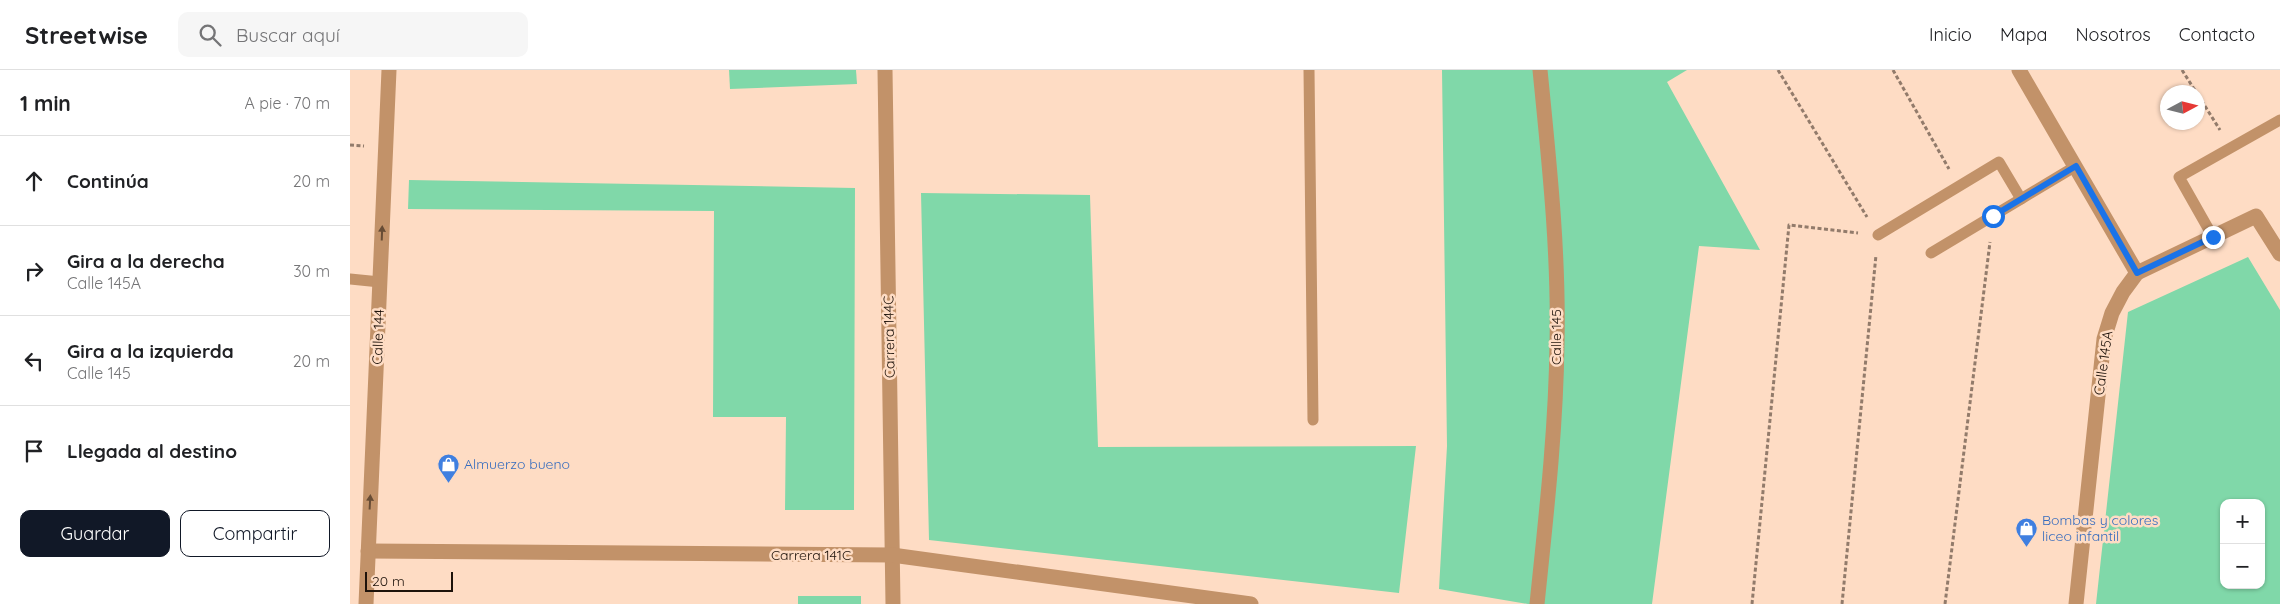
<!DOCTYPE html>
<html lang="es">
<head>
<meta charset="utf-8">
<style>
	:root { --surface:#fff; --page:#f6f6f6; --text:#202124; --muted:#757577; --line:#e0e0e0; --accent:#111827 }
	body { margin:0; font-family:Quicksand,sans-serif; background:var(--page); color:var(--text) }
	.controls { position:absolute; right:15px; bottom:15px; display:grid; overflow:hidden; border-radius:10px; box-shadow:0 1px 4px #0004 }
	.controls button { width:45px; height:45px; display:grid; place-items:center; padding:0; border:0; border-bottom:1px solid var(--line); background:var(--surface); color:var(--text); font:25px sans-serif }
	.compass { position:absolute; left:1810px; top:15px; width:45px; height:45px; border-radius:50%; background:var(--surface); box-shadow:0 1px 4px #0004; rotate:83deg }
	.scale { position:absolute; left:15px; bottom:12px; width:88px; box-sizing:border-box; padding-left:5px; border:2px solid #1d120a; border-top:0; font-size:14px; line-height:18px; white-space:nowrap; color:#1d120a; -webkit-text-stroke:4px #fedcc4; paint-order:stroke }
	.stop { position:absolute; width:15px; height:15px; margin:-11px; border:4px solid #1a73e8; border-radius:50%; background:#fff }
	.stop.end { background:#1a73e8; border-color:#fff; box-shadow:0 1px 5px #0008 }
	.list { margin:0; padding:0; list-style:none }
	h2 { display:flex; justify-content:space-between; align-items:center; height:65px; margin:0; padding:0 20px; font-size:21px }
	h2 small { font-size:16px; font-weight:400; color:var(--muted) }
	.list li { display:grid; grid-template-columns:32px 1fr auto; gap:15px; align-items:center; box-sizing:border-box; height:90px; padding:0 20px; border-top:1px solid var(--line) }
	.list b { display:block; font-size:19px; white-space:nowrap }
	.list p { margin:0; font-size:16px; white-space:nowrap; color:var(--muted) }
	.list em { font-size:16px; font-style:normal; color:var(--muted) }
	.actions { display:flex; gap:10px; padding:15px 20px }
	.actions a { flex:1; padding:11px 0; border:1px solid var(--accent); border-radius:10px; text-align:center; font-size:18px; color:var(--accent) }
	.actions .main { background:var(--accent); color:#fff }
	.icon { flex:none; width:28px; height:28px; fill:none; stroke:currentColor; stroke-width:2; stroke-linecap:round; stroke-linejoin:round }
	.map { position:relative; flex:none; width:1930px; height:534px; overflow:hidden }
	header { display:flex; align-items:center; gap:30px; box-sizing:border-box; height:70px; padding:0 25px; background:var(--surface); border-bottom:1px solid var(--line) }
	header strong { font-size:24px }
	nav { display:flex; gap:28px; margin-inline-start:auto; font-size:18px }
	.search { width:350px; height:45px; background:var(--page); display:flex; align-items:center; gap:12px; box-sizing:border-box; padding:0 18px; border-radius:10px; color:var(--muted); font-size:19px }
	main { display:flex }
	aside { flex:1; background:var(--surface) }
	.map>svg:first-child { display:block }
</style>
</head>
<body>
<header>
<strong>Streetwise</strong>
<div class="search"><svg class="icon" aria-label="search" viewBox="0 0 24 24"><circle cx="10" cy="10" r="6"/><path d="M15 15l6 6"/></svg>Buscar aquí</div>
<nav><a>Inicio</a><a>Mapa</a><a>Nosotros</a><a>Contacto</a></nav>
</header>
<main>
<aside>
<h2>1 min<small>A pie · 70 m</small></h2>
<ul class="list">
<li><svg class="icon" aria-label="ahead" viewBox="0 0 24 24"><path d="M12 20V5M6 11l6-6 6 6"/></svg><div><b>Continúa</b></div><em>20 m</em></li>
<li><svg class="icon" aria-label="right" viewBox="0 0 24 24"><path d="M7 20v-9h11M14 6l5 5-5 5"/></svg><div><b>Gira a la derecha</b><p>Calle 145A</p></div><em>30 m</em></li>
<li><svg class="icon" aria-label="left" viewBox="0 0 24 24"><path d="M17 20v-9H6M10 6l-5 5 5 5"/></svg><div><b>Gira a la izquierda</b><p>Calle 145</p></div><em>20 m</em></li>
<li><svg class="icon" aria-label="arrive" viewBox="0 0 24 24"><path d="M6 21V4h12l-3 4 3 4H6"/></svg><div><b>Llegada al destino</b></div></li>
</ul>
<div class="actions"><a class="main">Guardar</a><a>Compartir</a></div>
</aside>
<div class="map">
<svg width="1930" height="534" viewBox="0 0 1930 534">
	<rect width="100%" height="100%" fill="#fedcc4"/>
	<g fill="#80d8a9" fill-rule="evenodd">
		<polygon points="379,0 506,0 507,14 380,19"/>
		<polygon points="1092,0 1337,0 1317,12 1410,180 1349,176 1302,534 1178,534 1089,519 1097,376"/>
		<polygon points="59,110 505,118 504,440 435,440 436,347 363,347 364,141 58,139"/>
		<polygon points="571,123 740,125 748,377 1066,376 1049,523 579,470"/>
		<path d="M1898,187L1930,240V534H1746L1778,242ZM1874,433H1911V515H1874Z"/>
		<rect x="448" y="526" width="63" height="8"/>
	</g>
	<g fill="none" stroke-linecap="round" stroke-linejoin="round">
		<g stroke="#927b6b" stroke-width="3" stroke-dasharray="4 2.5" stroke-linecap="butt">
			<polyline points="1428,0 1517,147"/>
			<polyline points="1543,0 1599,99"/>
			<polyline points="1832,0 1846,22"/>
			<polyline points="1848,25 1870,60"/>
			<polyline points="0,75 14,76"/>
			<polyline points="1402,534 1439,155 1508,163"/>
			<polyline points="1492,534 1526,185"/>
			<polyline points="1595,534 1640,172"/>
		</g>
		<g stroke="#c29269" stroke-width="11">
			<polyline points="959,0 963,350"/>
			<polyline points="1528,165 1649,92 1671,129 1726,96"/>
			<polyline points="1863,167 1829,107 1930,50"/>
			<polyline points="1581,183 1671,129"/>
			<polyline points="0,209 30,212"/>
		</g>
		<g stroke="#c29269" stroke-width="15">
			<polyline points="535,0 543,534"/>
			<polyline points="1669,0 1787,203"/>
			<polyline points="18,481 542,485 901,534"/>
			<path d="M1187,534C1196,447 1206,360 1207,273C1209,182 1199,91 1190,0"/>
			<polyline points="1726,534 1754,269 1762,243 1773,222 1787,203 1906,146 1930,184"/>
		</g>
		<polyline stroke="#c29269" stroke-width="15" points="16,534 39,0"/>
	</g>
	<defs><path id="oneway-solid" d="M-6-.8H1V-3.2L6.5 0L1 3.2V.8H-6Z" transform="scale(1.25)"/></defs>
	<g fill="#674c35">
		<use href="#oneway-solid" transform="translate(32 163) rotate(-88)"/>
		<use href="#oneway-solid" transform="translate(20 432) rotate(-87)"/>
	</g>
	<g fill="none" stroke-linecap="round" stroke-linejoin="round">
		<polyline stroke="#1a73e8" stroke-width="6" points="1643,146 1726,96 1787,203 1863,167"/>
	</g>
	<defs>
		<symbol id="shop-pin" viewBox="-11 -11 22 30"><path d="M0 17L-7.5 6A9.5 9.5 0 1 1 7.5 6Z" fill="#3f7fe0" stroke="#fedcc4"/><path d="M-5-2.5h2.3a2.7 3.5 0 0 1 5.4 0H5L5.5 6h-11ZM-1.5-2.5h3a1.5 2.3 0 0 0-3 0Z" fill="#fff"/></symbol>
	</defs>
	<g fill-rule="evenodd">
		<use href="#shop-pin" x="86" y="382" width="25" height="34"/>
		<use href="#shop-pin" x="1664" y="446" width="25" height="34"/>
	</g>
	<g text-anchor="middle" stroke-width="5" stroke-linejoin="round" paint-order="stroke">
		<g font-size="14" fill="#1d120a" stroke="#fedcc4">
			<text transform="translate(28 267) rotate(-88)" y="5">Calle 144</text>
			<text transform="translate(539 267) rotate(-91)" y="5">Carrera 144C</text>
			<text transform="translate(1206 267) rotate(-90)" y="5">Calle 145</text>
			<text transform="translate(1753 293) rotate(-82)" y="5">Calle 145A</text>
			<text x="461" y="490">Carrera 141C</text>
		</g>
		<g font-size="14" fill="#366cbe" stroke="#fedcc4" text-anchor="start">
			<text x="114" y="399">Almuerzo bueno</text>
			<text x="1692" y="455">Bombas y colores<tspan x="1692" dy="16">liceo infantil</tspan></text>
		</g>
	</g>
</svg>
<div class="controls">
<button>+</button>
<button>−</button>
</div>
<svg class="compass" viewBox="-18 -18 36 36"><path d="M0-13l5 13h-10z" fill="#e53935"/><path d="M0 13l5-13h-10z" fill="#757577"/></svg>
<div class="scale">20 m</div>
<div class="stop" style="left:1643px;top:146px"></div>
<div class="stop end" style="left:1863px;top:167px"></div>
</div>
</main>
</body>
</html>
